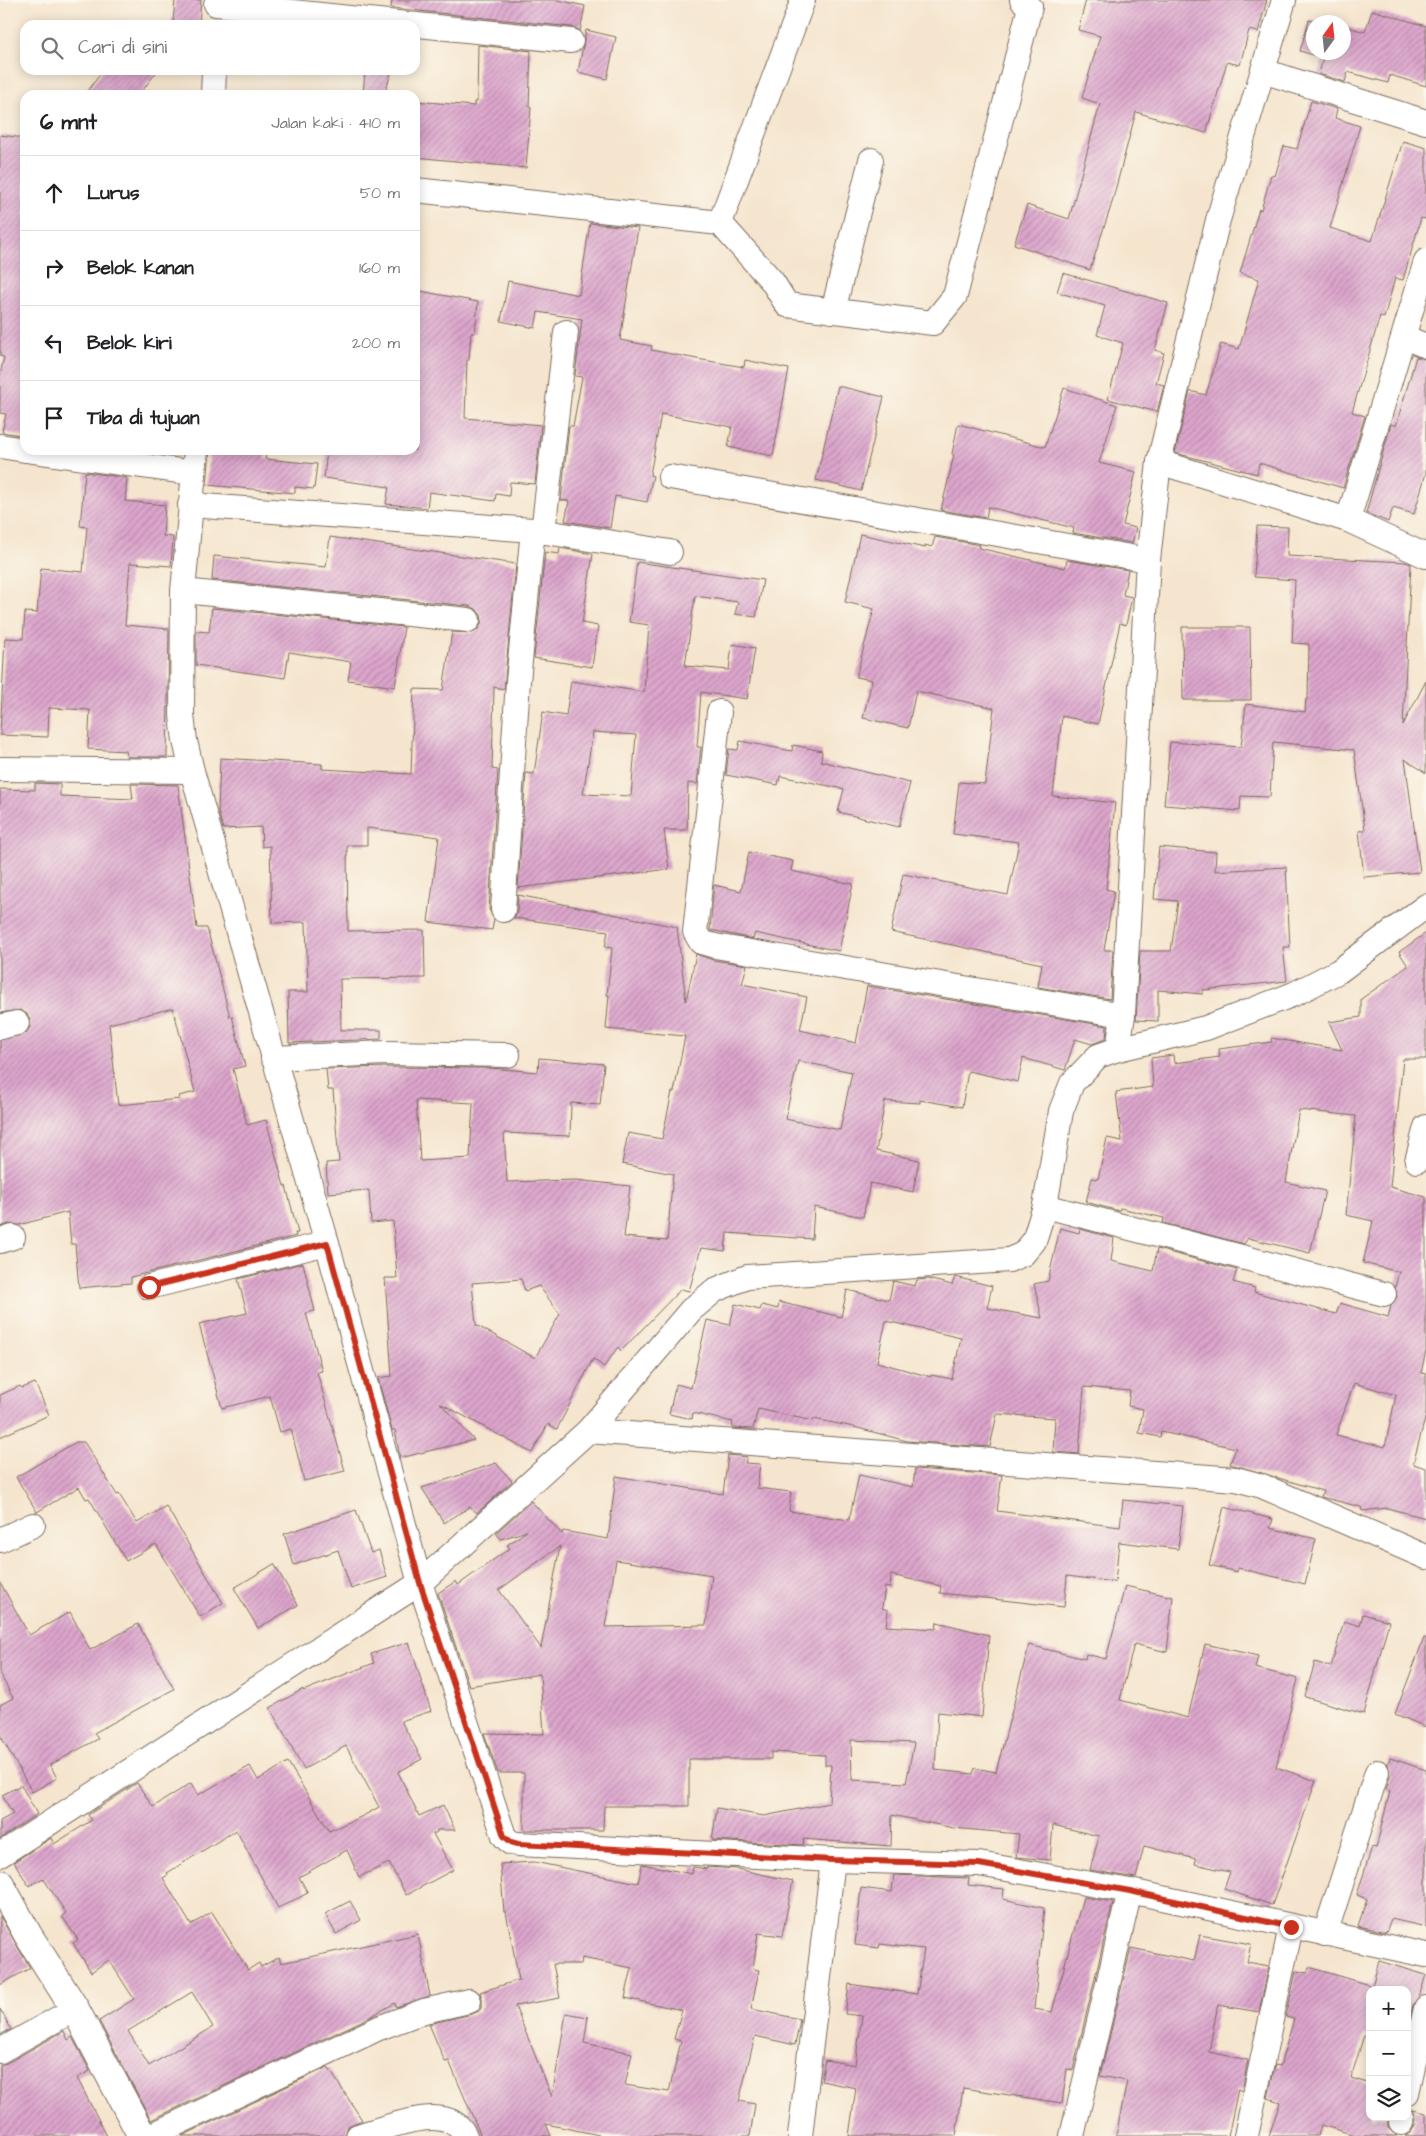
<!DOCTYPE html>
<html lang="id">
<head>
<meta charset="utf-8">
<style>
	:root { --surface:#fff; --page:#f2f2f2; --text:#202124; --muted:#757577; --line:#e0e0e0 }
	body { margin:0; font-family:"Architects Daughter",sans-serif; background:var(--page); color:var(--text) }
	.controls { position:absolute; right:15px; bottom:15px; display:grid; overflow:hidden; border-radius:10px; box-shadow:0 2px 12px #0003 }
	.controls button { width:45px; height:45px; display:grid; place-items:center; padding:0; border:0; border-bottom:1px solid var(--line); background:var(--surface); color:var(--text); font:25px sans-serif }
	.compass { position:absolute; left:1306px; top:15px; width:45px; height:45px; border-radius:50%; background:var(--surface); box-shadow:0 2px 12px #0003; rotate:15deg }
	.stop { position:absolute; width:15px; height:15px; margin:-11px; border:4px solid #c8321e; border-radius:50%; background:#fff }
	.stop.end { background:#c8321e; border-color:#fff; box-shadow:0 1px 5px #0008 }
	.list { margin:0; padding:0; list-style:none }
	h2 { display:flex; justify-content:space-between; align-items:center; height:65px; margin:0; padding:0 20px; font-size:21px }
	h2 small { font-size:16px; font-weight:400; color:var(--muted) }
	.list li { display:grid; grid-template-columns:32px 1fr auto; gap:15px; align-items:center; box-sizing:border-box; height:75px; padding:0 20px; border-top:1px solid var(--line) }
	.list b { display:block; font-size:19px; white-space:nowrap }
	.list em { font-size:16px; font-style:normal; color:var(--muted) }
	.icon { flex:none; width:28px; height:28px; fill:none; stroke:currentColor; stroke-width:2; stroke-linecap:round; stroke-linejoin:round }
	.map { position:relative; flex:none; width:1426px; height:2136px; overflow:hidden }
	.search { position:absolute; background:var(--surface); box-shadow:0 2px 12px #0003; left:20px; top:20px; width:400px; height:55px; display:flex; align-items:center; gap:12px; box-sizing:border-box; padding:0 18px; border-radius:15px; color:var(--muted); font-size:19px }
	.panel { position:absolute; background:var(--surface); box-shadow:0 2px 12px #0003; left:20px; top:90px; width:400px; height:365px; border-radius:15px }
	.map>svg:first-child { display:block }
</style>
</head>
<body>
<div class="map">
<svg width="1426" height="2136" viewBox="0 0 1426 2136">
	<defs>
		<pattern id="building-hatch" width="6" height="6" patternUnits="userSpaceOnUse" patternTransform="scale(1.25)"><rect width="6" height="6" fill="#dda6cd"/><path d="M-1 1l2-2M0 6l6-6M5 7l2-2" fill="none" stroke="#b487a6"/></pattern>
	</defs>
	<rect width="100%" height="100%" fill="#fbf7ec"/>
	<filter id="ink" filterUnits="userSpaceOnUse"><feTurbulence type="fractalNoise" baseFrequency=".02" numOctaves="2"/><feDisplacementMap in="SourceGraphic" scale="10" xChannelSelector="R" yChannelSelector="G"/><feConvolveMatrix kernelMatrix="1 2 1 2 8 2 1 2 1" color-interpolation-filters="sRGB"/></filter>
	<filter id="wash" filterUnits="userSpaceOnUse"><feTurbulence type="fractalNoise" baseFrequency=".0096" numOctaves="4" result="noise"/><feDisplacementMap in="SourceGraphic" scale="20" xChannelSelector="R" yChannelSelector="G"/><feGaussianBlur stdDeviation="1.12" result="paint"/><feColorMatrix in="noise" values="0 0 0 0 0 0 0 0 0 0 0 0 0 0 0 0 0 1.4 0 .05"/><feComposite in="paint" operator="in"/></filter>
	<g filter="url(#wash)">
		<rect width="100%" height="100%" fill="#f5e5ce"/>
		<g id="blocks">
			<g fill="url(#building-hatch)" fill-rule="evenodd">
				<polygon points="175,0 201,0 199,24 173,22"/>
				<polygon points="392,0 558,0 585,6 580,31 572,27 391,8"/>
				<polygon points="1086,0 1267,0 1258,32 1249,30 1240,65 1227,62 1206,133 1136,112 1111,206 1090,270 1014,244 1027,205 1069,219 1100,104 1082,98 1100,36 1078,30"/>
				<polygon points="1372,10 1426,26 1426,86 1390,75 1388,83 1348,72 1345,82 1319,74 1323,58 1300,51 1309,20 1318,22 1314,22 1314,52 1344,52 1344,26 1365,32"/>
				<polygon points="586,30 616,37 607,79 578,72"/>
				<polygon points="478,45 531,51 529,107 531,107 526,168 415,157 415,101 474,106 474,102 477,102"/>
				<polygon points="103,70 158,70 139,95 85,95"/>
				<polygon points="365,70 392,70 384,95 363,95"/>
				<polygon points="1311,101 1337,109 1335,118 1360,126 1330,228 1372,241 1403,141 1426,148 1426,219 1421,218 1403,280 1395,278 1384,318 1380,316 1352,412 1365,416 1343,488 1259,463 1257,474 1175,453 1190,391 1206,395 1221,344 1239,349 1259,279 1240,273 1259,209 1261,210 1271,175 1275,176 1284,146 1297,149"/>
				<polygon points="0,135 25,138 25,436 2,432 6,414 0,413 0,375 4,357 0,356"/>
				<polygon points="590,223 638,228 620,340 652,346 651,350 697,359 744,367 745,360 789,369 773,456 728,447 732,427 661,414 650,475 653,476 647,502 615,496 610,528 565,521 569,501 561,500 569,426 573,426 582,377 575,376 582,319 538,312 535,328 501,321 508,281 579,295"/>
				<polygon points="1063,273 1168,303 1155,350 1164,353 1156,383 1164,385 1157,412 1108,399 1123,343 1097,335 1105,306 1057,292"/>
				<polygon points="415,290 478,302 475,333 471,333 469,360 467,360 465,418 541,425 535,484 510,482 509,496 496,494 495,501 429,492 427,508 386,504 389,487 324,478 327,450 415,450"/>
				<polygon points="1416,357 1426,359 1426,473 1414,514 1393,508 1388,522 1366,513 1391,424 1396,426"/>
				<polygon points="838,386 884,397 861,491 816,480"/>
				<polygon points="1064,388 1117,405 1099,463 1136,472 1123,525 1136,528 1132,543 1073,533 1074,528 988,507 986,518 941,510 954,455 952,454 958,424 1045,447"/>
				<polygon points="210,450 266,453 265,459 317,464 314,489 295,487 295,493 207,485"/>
				<polygon points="85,472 127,478 125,501 165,505 163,536 173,537 171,566 130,563 125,625 169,629 167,757 127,757 126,751 88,749 90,710 49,708 48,737 0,735 5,638 23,639 25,612 37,613 41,568 83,572 87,527 80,526"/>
				<polygon points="1257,526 1288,527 1287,556 1405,562 1411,564 1403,725 1426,681 1426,773 1405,759 1420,872 1364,877 1359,831 1365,830 1354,750 1273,742 1270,797 1241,796 1240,811 1164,805 1170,742 1241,747 1246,704 1305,712 1306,699 1308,699 1309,644 1292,643 1295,580 1254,577"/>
				<polygon points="860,534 925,548 925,545 932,547 935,537 980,545 979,548 1065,568 1067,560 1128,570 1123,595 1132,597 1126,625 1120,623 1098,724 1062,716 1053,796 1115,803 1106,889 1114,891 1104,950 1113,950 1110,999 1038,987 1042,964 891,932 903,874 1008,895 1019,842 953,834 959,782 985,784 994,708 916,691 908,728 863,718 872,680 856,677 874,609 845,602"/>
				<polygon points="330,537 516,564 504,689 494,687 492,769 498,770 489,909 494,919 492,930 428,922 439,837 367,828 367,845 347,845 348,931 424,930 425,978 340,979 341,1030 381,1030 381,1039 289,1043 288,992 308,992 306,922 272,923 270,846 262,847 261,827 223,829 218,811 220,758 322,764 322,769 411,774 414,689 443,690 452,632 473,633 479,628 482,621 481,615 476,609 469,606 212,580 214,556 326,567"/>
				<polygon points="560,548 593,554 582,623 598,626 592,667 534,658 545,552 559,554"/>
				<path d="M637,562L763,580L756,617L735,614L738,602L695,596L685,666L729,670L732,644L755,648L747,699L701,692L697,747H701L697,784L688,783L687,830H664L669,869L518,888L526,773L534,774L543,712L566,716L571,681L644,692L649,625L629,622ZM593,732L636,735L631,796L583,794Z"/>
				<polygon points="212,608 404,627 395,687 348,680 351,662 289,652 285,678 196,665 196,631 209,632"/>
				<polygon points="1182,627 1250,627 1251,700 1183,700"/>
				<polygon points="740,741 792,751 793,745 822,751 821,761 910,783 899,827 838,812 844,789 780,776 778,785 726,775 729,749 738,750"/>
				<path d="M35,783L60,784V796L133,799L131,784L178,785L197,928H207L230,1017L232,1016L245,1066L233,1069L247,1125L266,1120L284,1186H286L298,1233H295L296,1236L131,1277V1283L79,1288L75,1244H71L68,1212L19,1225L9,1224L0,1227V1040L26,1033L30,1027V1020L27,1014L20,1010L0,1013V789L35,790ZM173,1008L195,1092L179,1096L180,1099L118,1105L109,1024Z"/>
				<polygon points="1159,847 1216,852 1215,871 1286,867 1290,947 1283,947 1287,981 1203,990 1203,994 1158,990 1158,1021 1136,1020 1140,951 1171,951 1178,901 1154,899"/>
				<polygon points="749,852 793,861 791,871 853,884 839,951 755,933 753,939 710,930 714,885 741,891"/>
				<path d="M518,895L677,927L686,1001L696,954L713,960L747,965L742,984L807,997L800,1030L856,1043L867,986L1107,1026L1106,1039L1092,1044L1075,1039L1065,1070L1023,1058L1018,1082L968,1071L962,1107L920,1100V1103L885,1101L876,1151L919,1160L913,1192L870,1183L863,1217L814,1207L812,1239L727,1233L725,1251L701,1248L689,1291L681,1289L621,1351L618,1347L604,1367L593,1359L557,1429L548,1424L532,1453L440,1403L474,1440L400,1458L395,1430H392L378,1378L392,1376L385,1278H397L393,1221L371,1223L369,1190L328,1193L326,1163L339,1162L333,1090H328L326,1069L386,1067L490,1068L538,1072L539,1058L604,1064L600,1105L571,1103L570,1136L504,1133L507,1182L576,1180L630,1186L624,1237L667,1241L673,1174L622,1164L628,1133L662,1139L672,1092H674L685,1036L606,1029L609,995H607L612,948L605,947L608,931L514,918L517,911ZM798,1061L852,1072L840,1130L785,1119ZM416,1100L473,1103L470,1158L420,1161ZM521,1279L525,1291L539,1286L560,1314L535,1358L476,1325L472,1283Z"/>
				<path d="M1426,933V1059H1403L1390,1187L1426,1197V1351L1421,1373L1426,1374V1415L1413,1464L1426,1468V1518L1387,1508L1362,1511L1361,1507L1321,1497L1323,1491L1230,1464L1236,1448L1161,1432L1160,1437L1139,1433L1143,1409L1128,1406L1130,1391L1084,1387L1079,1454L1053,1452L1055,1418L997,1414L990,1447L907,1441L854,1427L814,1419L813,1421L758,1409L753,1429L732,1428L733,1422L693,1413L692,1419L669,1414L676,1384L691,1388L707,1320L730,1325L735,1304L760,1310L762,1305L778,1309L779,1302L841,1317L847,1290L889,1300L893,1281L915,1286L917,1280L928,1279L952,1285L955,1277L992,1286L987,1308L1042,1318L1034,1284L1048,1281L1060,1228L1079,1233L1080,1229L1114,1238L1111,1261L1153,1271L1157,1249L1237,1270L1233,1282L1255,1288L1254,1292L1336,1314L1340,1303L1388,1317L1391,1306L1397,1297L1395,1287L1399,1272L1363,1263L1373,1221L1346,1215L1356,1116L1299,1110L1286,1182L1325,1191L1310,1253L1248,1238L1244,1244L1163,1223L1164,1218L1120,1208L1119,1211L1086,1202L1092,1178L1098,1179L1107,1138L1122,1141L1116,1092L1153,1087L1151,1058L1173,1055L1174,1063L1220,1057L1219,1049L1272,1042L1271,1038L1342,1050L1329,1022L1361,1017V999L1408,966L1399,952ZM886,1321L961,1338L952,1379L931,1375V1377L877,1362ZM1354,1383L1396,1395L1385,1447L1336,1435Z"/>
				<polygon points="303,1263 315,1311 306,1313 322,1371 317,1372 345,1471 304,1481 291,1429 280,1432 270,1396 222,1408 199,1324 247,1313 238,1279"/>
				<polygon points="35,1383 49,1415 0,1437 0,1395 20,1386 22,1388"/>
				<polygon points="76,1442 84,1442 117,1495 119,1494 137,1523 166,1506 223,1603 200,1617 156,1544 126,1561 89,1498 86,1499 79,1487 37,1512 16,1477"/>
				<path d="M728,1455L747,1457L745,1463L760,1464L757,1488L791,1492L789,1511L849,1520L859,1475L913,1487L915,1469L1002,1475L997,1511L1120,1527L1123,1500L1183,1506L1178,1549L1119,1542L1115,1582L1067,1576L1064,1607L940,1593L941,1586L891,1575L890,1588L885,1587L882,1608L888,1610L886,1626L936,1629L937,1622L989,1635L982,1717L938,1712L935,1770L973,1774L975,1768L996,1772L1029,1645L1085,1659L1086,1654L1106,1659L1125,1586L1173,1597L1167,1652L1134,1644L1120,1700L1188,1718L1205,1644L1258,1656L1255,1668L1298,1679L1276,1767L1316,1781L1272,1905L1224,1889L1230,1872L1195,1864L1196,1859L1144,1846L1136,1878L1090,1870L1099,1836L1053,1825L1050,1860L1016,1857L1019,1834L953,1828L892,1815L891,1846L803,1839L804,1845L712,1840L717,1808L764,1816L829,1803L831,1765H825V1755L771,1752V1759H689V1806H604L603,1830H524V1773H498L484,1733L544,1734L540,1674L469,1686L438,1593L456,1581L458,1585L510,1548L507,1545L527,1531L501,1539L496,1533L531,1501L562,1534L563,1531L608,1539L616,1476L723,1494ZM560,1546L541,1648L499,1590ZM616,1560L712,1575L706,1625L605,1627ZM851,1740L914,1743L906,1783L852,1780Z"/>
				<polygon points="496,1463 512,1481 477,1513 470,1507 444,1523 422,1488"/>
				<polygon points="1224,1507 1273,1519 1270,1528 1316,1539 1305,1584 1238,1568 1237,1572 1209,1565"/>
				<polygon points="356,1510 371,1553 379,1550 387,1577 351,1589 338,1550 294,1565 284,1534"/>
				<polygon points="274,1564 298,1605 258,1628 234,1588"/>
				<polygon points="0,1582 29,1635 70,1612 90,1650 138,1624 174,1689 94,1733 98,1739 50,1765 57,1778 32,1792 0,1735 0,1705 13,1698 0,1674"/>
				<polygon points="1363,1614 1389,1621 1364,1714 1305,1697 1315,1662 1331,1667 1344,1621 1360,1626"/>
				<polygon points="1424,1638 1426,1638 1426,1727 1395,1714"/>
				<path d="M409,1642L431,1711L401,1721L422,1759L398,1772L419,1816L443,1805L455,1830H437V1832L433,1834L453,1870L406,1895L389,1863L359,1877L347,1850L299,1877L308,1893L278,1908L236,1830L167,1873L168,1875L163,1878L191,1925L212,1912L248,1970L259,1963L261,1967L279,1957L281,1963L418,1934L430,1996L396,2007L395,2003L370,2017L151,2120L99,2021L134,1999L109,1960L91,1972L73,1943L78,1940L62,1916L66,1913L43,1878L29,1886L14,1862L51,1838L54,1844L92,1820L88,1815L137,1783L153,1807L191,1783L198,1795L250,1766L258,1780L288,1762L329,1831L365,1815L379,1807L346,1746L304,1769L270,1708L303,1689V1691L374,1663L371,1654ZM192,1992L213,2027L149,2066L128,2031Z"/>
				<polygon points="1390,1758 1426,1770 1426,1927 1391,1919 1386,1932 1358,1926 1367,1899 1357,1895 1372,1847 1376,1848 1390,1791 1386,1790 1390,1776 1388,1764"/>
				<polygon points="21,1785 37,1814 0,1839 0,1821 13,1814 2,1795"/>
				<path d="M534,1862L638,1883L642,1864L692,1874L693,1867L707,1869V1867L737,1869L793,1881L782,1936L758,1933L753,1969L759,1970L751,2009L800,2019L799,2025L795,2045L755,2036L739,2101L755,2104L750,2136H604L546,2124L551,2136H481L449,2061L445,2062L429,2024L472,2014L479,2011L482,2006V1998L480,1992L519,1980L506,1912H504L500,1864ZM582,1958L632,1968L625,1998L682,2010L674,2039L681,2041L669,2092L625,2085L632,2053L584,2043L588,2017L566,2013L552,2097L515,2006L560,1998L553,1964H581Z"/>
				<polygon points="894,1875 969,1878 968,1885 1004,1889 1003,1899 1044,1908 1034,2009 1052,2012 1083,1897 1113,1902 1073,2070 1067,2069 1062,2103 963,2088 956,2136 849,2136 856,2088 821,2081 825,2060 855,2065 862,2016 845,2014 849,1984 917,1994 924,1949 880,1944 879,1948 855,1945 861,1888 892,1892"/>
				<polygon points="350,1901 361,1920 336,1934 325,1914"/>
				<polygon points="0,1916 30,1968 0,1985"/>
				<polygon points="1200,1935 1251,1944 1247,1962 1269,1966 1259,2012 1218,2005 1217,2009 1209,2052 1248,2060 1242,2091 1238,2089 1228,2136 1116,2136 1127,2081 1100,2076 1131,1948 1194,1961"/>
				<polygon points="1379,1961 1426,1975 1419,1997 1413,2005 1407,2029 1407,1990 1370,1990 1370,2037 1364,2035 1351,2078 1370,2084 1370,2117 1388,2117 1388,2128 1397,2136 1358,2136 1321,2125 1318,2136 1269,2136 1280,2102 1268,2098 1275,2065 1280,2066 1294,2019 1286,2017 1296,1971 1307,1973 1309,1967 1372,1986"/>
				<polygon points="0,2009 11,2029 0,2035"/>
				<polygon points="64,2031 68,2040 72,2037 90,2071 77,2078 107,2136 0,2136 0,2065 7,2063"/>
				<polygon points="328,2067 362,2120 348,2126 345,2136 182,2136"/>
				<polygon points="1413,2110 1426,2113 1426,2136 1405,2136 1411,2132 1415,2125 1416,2119"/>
			</g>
		</g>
	</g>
	<g filter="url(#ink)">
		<use href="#blocks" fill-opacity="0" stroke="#7c6b5c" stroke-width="1"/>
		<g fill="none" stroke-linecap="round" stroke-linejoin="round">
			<defs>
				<g id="street">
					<polyline points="216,4 571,41"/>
					<polyline points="1263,71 1426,122"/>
					<polyline points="213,95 214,70"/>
					<polyline points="415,190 720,223 772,281 787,305 933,323 955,296 1030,7 1022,0"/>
					<polyline points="720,223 803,0"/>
					<polyline points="833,311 871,160"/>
					<polyline points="1404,337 1426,346"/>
					<polyline points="0,446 25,450"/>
					<polyline points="27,450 194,473"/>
					<polyline points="196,450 183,591 182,715 185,741 192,771 327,1243 420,1583 504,1836 511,1843 518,1844 833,1860 979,1864 1130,1891 1426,1955"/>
					<polyline points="1159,462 1348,520 1426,556"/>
					<polyline points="670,477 1148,560"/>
					<polyline points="190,505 533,530 670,552"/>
					<polyline points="1348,520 1426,261"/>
					<polyline points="543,532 566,332"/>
					<polyline points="183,591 468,620"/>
					<polyline points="719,712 695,932 701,942 715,946 1123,1015"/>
					<polyline points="0,769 192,771"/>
					<polyline points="503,910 518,681 533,530"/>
					<polyline points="0,1027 17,1023"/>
					<polyline points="1118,1049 1123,1015 1148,560 1159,462 1218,220 1284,0"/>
					<polyline points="273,1058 386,1053 508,1055"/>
					<polyline points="1417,1161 1426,1127"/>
					<polyline points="1045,1206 1384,1294"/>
					<polyline points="0,1241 13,1237"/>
					<polyline points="149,1287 327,1243"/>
					<polyline points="588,1431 691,1310 715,1290 747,1277 1009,1260 1023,1254 1034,1241 1045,1206 1061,1111 1072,1083 1098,1056 1118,1049 1206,1028 1294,994 1339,971 1426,906"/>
					<polyline points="0,1540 33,1525"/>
					<polyline points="0,1855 420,1583 588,1431 1236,1479 1262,1486 1426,1557"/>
					<polyline points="1325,1934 1377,1772"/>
					<polyline points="0,2051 75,2009"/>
					<polyline points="1407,2093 1426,2008"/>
					<polyline points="1401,2123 1402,2117"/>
					<polyline points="150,2136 379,2028 424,2011 469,2001"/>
					<path d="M358,2136C386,2128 449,2100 465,2136"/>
					<polyline points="800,2136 833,1860"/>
					<polyline points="1072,2136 1130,1891"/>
					<polyline points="1246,2136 1291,1927"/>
				</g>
				<polyline id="secondary" points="0,1884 28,1935 75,2009 142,2136"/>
			</defs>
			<use href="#street" stroke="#7c6b5c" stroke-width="26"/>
			<use href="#secondary" stroke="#7c6b5c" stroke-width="30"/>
			<use href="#street" stroke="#fff" stroke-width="24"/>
			<use href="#secondary" stroke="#fff" stroke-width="28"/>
		</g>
	</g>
	<g fill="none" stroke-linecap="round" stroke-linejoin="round" filter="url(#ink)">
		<polyline stroke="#c8321e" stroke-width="6" points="149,1287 327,1243 420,1583 504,1836 511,1842 518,1844 833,1860 979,1864 1130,1891 1291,1927"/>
	</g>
</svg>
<div class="controls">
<button>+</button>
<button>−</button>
<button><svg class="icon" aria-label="layers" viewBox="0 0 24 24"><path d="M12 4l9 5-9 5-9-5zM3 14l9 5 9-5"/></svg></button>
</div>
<svg class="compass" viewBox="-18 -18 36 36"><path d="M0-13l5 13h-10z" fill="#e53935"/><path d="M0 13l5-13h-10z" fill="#757577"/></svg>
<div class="stop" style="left:149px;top:1287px"></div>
<div class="stop end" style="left:1291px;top:1927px"></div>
<div class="search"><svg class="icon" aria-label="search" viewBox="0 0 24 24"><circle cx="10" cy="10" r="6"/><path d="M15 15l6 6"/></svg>Cari di sini</div>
<section class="panel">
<h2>6 mnt<small>Jalan kaki · 410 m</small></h2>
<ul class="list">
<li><svg class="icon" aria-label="ahead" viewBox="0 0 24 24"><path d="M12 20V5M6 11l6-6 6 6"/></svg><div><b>Lurus</b></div><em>50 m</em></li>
<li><svg class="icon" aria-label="right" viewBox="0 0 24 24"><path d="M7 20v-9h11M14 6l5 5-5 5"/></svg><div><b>Belok kanan</b></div><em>160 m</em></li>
<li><svg class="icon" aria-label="left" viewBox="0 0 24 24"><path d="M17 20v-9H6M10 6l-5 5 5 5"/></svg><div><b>Belok kiri</b></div><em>200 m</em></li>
<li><svg class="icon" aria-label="arrive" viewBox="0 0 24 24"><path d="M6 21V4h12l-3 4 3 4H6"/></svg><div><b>Tiba di tujuan</b></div></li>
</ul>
</section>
</div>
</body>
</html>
